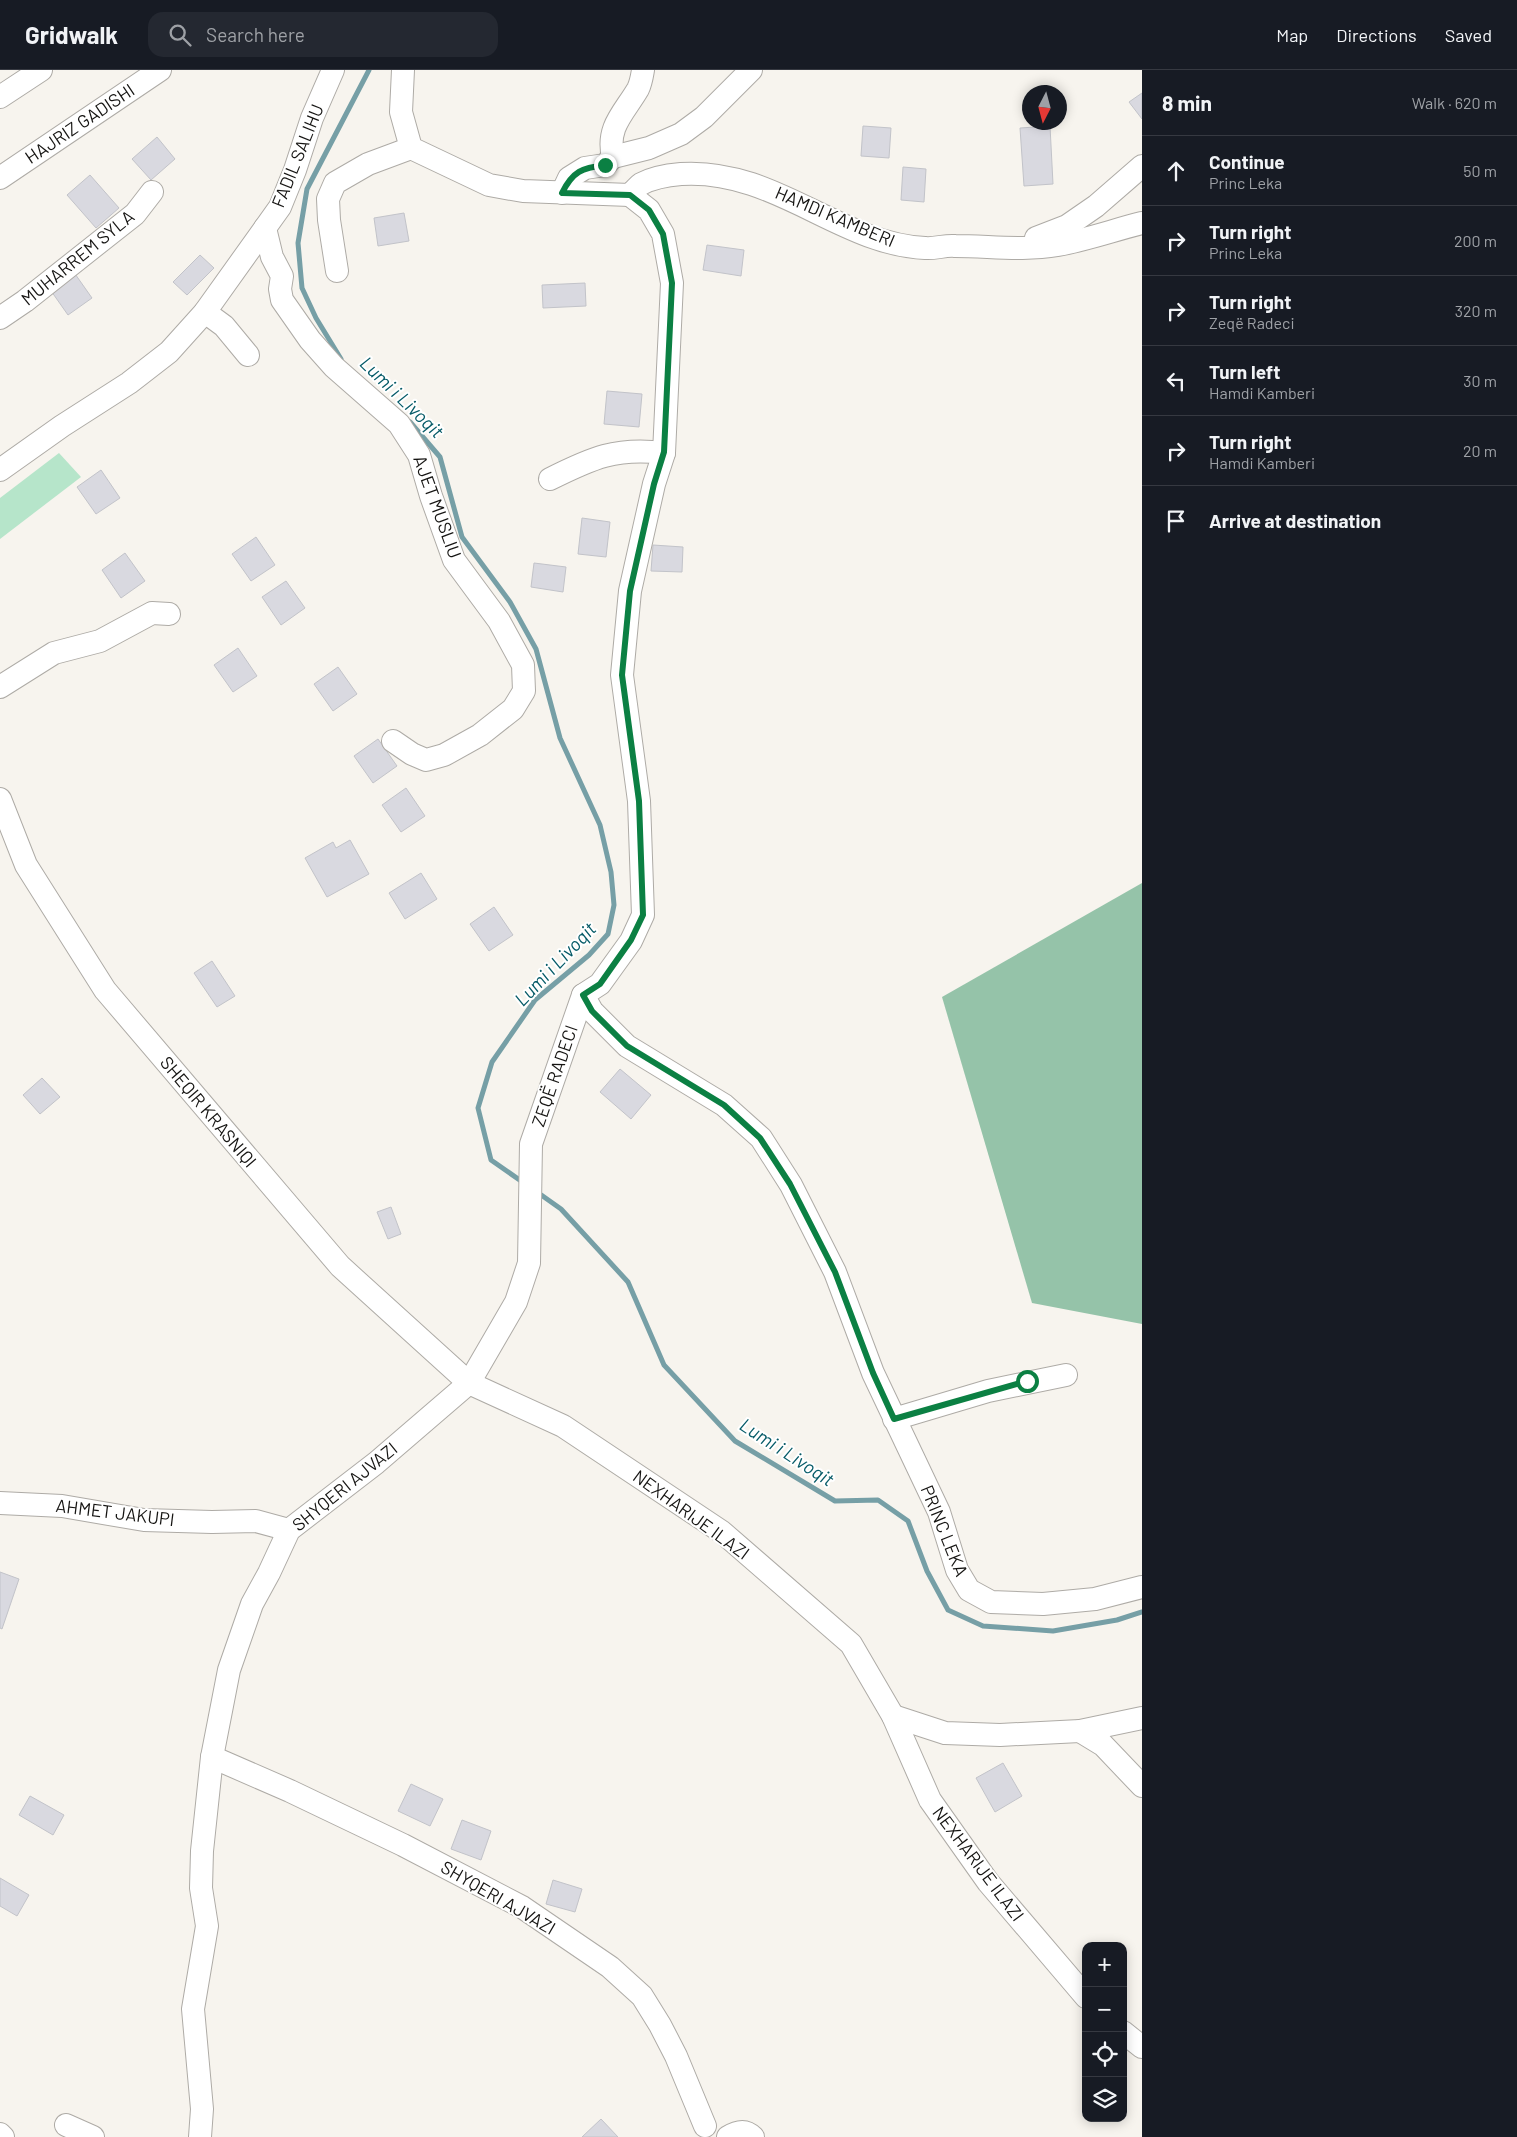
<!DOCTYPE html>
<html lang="en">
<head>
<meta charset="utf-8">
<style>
	:root { --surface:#171b24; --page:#242831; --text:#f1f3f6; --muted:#9ea1a6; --line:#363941 }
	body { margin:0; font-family:Barlow,sans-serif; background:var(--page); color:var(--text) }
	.controls { position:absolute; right:15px; bottom:15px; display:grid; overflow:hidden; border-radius:10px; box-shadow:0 2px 12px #0003 }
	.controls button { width:45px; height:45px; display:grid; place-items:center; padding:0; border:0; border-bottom:1px solid var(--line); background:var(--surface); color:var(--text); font:25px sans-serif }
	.compass { position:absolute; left:1022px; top:15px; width:45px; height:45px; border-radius:50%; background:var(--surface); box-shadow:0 2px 12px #0003; rotate:186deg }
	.stop { position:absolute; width:15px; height:15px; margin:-11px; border:4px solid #0b8043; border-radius:50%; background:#fff }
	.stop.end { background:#0b8043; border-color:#fff; box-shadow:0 1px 5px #0008 }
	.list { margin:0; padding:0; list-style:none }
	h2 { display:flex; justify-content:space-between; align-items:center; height:65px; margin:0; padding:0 20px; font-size:21px }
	h2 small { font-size:16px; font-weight:400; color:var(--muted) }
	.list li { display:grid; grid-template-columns:32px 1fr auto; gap:15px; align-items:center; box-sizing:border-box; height:70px; padding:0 20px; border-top:1px solid var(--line) }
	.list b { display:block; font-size:19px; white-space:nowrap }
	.list p { margin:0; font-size:16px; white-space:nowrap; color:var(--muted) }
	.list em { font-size:16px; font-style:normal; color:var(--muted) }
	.icon { flex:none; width:28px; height:28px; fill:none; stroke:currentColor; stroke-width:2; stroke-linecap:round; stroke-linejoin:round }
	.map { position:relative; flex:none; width:1142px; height:2067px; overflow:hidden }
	header { display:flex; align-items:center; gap:30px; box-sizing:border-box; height:70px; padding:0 25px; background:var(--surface); border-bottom:1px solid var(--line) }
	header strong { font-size:24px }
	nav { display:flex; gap:28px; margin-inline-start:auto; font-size:18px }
	.search { width:350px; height:45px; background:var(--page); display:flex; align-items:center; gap:12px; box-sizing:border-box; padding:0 18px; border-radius:15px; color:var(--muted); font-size:19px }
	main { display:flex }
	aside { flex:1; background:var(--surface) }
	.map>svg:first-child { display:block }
</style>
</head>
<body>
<header>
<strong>Gridwalk</strong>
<div class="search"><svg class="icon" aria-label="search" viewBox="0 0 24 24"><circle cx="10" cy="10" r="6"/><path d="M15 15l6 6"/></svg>Search here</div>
<nav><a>Map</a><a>Directions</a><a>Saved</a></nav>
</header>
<main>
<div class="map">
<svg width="1142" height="2067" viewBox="0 0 1142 2067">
	<rect width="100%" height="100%" fill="#f7f4ee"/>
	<polygon fill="#b6e5ca" points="59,383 81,407 0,469 0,428"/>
	<polygon fill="#95c3a9" points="1142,813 1142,1254 1032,1233 942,927"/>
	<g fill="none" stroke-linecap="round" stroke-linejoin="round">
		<g stroke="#769fa6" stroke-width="5">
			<polyline points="341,289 316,248 302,218 298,173 307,119 369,0"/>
			<polyline points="410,352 440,387 462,467 510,532 536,579 560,668 600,755 611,802 614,835 608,864 589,885 535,930 492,992 478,1038 491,1090 524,1113"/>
			<polyline points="537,1122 561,1139 628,1212 664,1295 735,1371 835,1431 878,1430 908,1451 927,1501 948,1540 983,1556 1053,1561 1117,1550 1142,1542"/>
		</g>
	</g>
	<g fill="#d9d9e0" stroke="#c2c3c9">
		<polygon points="1142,23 1142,49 1129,32"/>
		<polygon points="863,56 891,58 889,88 861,86"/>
		<polygon points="1050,56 1053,114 1024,116 1020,58"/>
		<polygon points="157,67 175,89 151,110 132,89"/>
		<polygon points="903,97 926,99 924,132 901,130"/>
		<polygon points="90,105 119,138 96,158 67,125"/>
		<polygon points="404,143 409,171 378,176 374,148"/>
		<polygon points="707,175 744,180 741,206 703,200"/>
		<polygon points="200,185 214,198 187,225 173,212"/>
		<polygon points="73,201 92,228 68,245 49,218"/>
		<polygon points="585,213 586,236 543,238 542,215"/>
		<polygon points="607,321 642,324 639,357 604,354"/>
		<polygon points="101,400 120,428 96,444 77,417"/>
		<polygon points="582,448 610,452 606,487 578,484"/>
		<polygon points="256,467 275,495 251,511 232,484"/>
		<polygon points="653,475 683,477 682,502 651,501"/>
		<polygon points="125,483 145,511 121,528 102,500"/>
		<polygon points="534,493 566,497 563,522 531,517"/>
		<polygon points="286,511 305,538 281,555 262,527"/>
		<polygon points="238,578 257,606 233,622 214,595"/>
		<polygon points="338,597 357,624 333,641 314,614"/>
		<polygon points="378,669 397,696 373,713 354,686"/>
		<polygon points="406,718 425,746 401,762 382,735"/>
		<polygon points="350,770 369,804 327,827 305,788 333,772 336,778"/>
		<polygon points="421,803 437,829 405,849 389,823"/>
		<polygon points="494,837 513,865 489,881 470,854"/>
		<polygon points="212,891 235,926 217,937 194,903"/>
		<polygon points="620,999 651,1025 631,1049 600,1022"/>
		<polygon points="42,1008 60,1027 40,1044 23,1025"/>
		<polygon points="391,1137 401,1164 388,1169 377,1142"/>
		<polygon points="0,1502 19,1509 2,1559 0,1558"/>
		<polygon points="1003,1693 1022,1726 995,1742 976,1708"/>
		<polygon points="411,1714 443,1729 430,1756 398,1741"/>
		<polygon points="30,1726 64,1745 53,1765 19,1745"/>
		<polygon points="462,1750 491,1761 481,1790 451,1779"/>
		<polygon points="0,1808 29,1825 17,1846 0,1836"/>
		<polygon points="553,1810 582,1819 575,1842 546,1834"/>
		<polygon points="601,2049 618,2067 582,2067"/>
	</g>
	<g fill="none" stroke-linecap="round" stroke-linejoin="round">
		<defs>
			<g id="minor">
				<path d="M403,0L401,42L411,78L489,115L523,121L630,125C633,122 637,117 641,114C652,108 669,105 681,104C775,98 839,174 925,178C935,179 945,175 955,176C990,176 1023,181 1058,175C1086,170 1114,160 1142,153"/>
				<polyline points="0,27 41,0"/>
				<path d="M613,87C606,57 624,43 638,19C641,13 642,6 643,0"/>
				<polyline points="0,108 160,0"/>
				<polyline points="562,123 569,108 585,98 605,95 613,87 649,78 681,64 704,47 751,0"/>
				<polyline points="265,158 272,187 282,206 280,219 282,230 310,270 334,297 399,354 419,385 431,426 454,490 499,551 523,595 524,621 513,639 480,665 444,685 426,690 412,684 393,671"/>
				<polyline points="1036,168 1067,156 1096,136 1142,96"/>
				<polyline points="337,201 329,150 328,129 335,113 368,94 411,78"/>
				<polyline points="205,242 224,256 248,285"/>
				<polyline points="0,248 25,231 135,144 152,122"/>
				<polyline points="0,400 62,356 129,313 169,282 205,242 280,137 295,100 312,48 333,0"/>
				<path d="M550,409C592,388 616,377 664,383"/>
				<polyline points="0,617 54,583 100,571 152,543 169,544"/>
				<polyline points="0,729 26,795 105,920 340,1196 469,1313 563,1356 722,1462 851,1574 893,1646 930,1730 988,1812 1086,1927"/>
				<polyline points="583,925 592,941 627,976 724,1035 761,1068 791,1115 835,1202 873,1303 939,1442 957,1500 969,1520 991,1532 1043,1534 1095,1529 1142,1517"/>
				<polyline points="894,1349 988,1321 1066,1305"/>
				<polyline points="0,1433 62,1436 144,1450 212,1452 256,1451 289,1460"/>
				<polyline points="893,1646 945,1663 1000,1665 1080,1661 1142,1648"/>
				<polyline points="1080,1661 1103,1675 1142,1716"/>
				<polyline points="212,1687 290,1721 403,1775 522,1837 610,1897 642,1926 660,1955 676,1986 705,2056"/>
				<polyline points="1123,1962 1142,1977"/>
				<polyline points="66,2055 93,2067"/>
				<polyline points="0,2064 3,2067"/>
				<polyline points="200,2067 202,2039 193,1939 207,1856 201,1818 202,1781 212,1687 229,1600 252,1534 269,1503 289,1460 376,1393 469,1313 516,1232 529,1193 531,1074 583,925 600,914 631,871 643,845 639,731 622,605 630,521 654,414 664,383 672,213 663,164 649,140 630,125"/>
				<path d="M728,2067C736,2062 745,2059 753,2067"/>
			</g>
		</defs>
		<use href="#minor" stroke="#aeaba6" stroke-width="24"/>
		<use href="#minor" stroke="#fff" stroke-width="22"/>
	</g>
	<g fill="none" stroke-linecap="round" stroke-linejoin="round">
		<path stroke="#0b8043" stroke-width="6" d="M605,95C582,98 573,101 562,123L630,125L649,140L663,164L672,213L664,382L654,414L630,521L622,605L639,731L643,845L631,870L600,914L583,925L592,941L627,976L724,1035L760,1068L790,1114L835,1202L873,1303L894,1349L1027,1311"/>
	</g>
	<g text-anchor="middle" stroke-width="4" stroke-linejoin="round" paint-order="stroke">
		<g font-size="18" fill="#151412" stroke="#fff">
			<text transform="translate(80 54) rotate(-34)" y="6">HAJRIZ GADISHI</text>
			<text transform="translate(298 86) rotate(-68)" y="6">FADIL SALIHU</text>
			<text transform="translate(835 147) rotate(23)" y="6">HAMDI KAMBERI</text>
			<text transform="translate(78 188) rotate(-39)" y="6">MUHARREM SYLA</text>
			<text transform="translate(437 437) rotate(70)" y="6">AJET MUSLIU</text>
			<text transform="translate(555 1006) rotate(-71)" y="6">ZEQË RADECI</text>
			<text transform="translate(208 1042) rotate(50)" y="6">SHEQIR KRASNIQI</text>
			<text transform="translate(345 1417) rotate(-39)" y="6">SHYQERI AJVAZI</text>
			<text transform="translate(115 1443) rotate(7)" y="6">AHMET JAKUPI</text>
			<text transform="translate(691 1445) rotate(36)" y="6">NEXHARIJE ILAZI</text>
			<text transform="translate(944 1461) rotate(68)" y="6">PRINC LEKA</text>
			<text transform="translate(978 1794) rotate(53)" y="6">NEXHARIJE ILAZI</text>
			<text transform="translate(498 1828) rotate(30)" y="6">SHYQERI AJVAZI</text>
		</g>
		<g font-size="19" font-style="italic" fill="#065b68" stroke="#fff">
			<text transform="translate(402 327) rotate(44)" y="7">Lumi i Livoqit</text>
			<text transform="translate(555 894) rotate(-46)" y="7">Lumi i Livoqit</text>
			<text transform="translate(787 1382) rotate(33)" y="7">Lumi i Livoqit</text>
		</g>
	</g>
</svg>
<div class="controls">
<button>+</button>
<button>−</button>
<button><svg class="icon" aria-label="locate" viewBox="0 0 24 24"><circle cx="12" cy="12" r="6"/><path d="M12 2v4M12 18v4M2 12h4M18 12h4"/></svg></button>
<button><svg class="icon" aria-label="layers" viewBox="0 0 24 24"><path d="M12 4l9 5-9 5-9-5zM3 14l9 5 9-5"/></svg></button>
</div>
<svg class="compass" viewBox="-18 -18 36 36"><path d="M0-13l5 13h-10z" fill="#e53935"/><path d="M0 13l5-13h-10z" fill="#9ea1a6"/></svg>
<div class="stop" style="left:1027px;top:1311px"></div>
<div class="stop end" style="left:605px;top:95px"></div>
</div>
<aside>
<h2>8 min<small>Walk · 620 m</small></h2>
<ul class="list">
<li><svg class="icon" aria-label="ahead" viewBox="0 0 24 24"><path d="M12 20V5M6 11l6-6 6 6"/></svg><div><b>Continue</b><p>Princ Leka</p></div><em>50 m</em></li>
<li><svg class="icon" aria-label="right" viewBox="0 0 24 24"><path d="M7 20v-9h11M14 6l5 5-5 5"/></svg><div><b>Turn right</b><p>Princ Leka</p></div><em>200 m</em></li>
<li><svg class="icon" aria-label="right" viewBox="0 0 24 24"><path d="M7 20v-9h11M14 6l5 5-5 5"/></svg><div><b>Turn right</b><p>Zeqë Radeci</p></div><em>320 m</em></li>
<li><svg class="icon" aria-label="left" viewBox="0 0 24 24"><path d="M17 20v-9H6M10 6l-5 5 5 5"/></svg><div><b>Turn left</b><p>Hamdi Kamberi</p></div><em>30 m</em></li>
<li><svg class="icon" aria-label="right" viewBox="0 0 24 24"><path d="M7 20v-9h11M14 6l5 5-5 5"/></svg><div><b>Turn right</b><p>Hamdi Kamberi</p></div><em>20 m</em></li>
<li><svg class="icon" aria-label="arrive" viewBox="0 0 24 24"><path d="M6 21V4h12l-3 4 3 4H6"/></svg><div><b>Arrive at destination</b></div></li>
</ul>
</aside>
</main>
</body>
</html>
